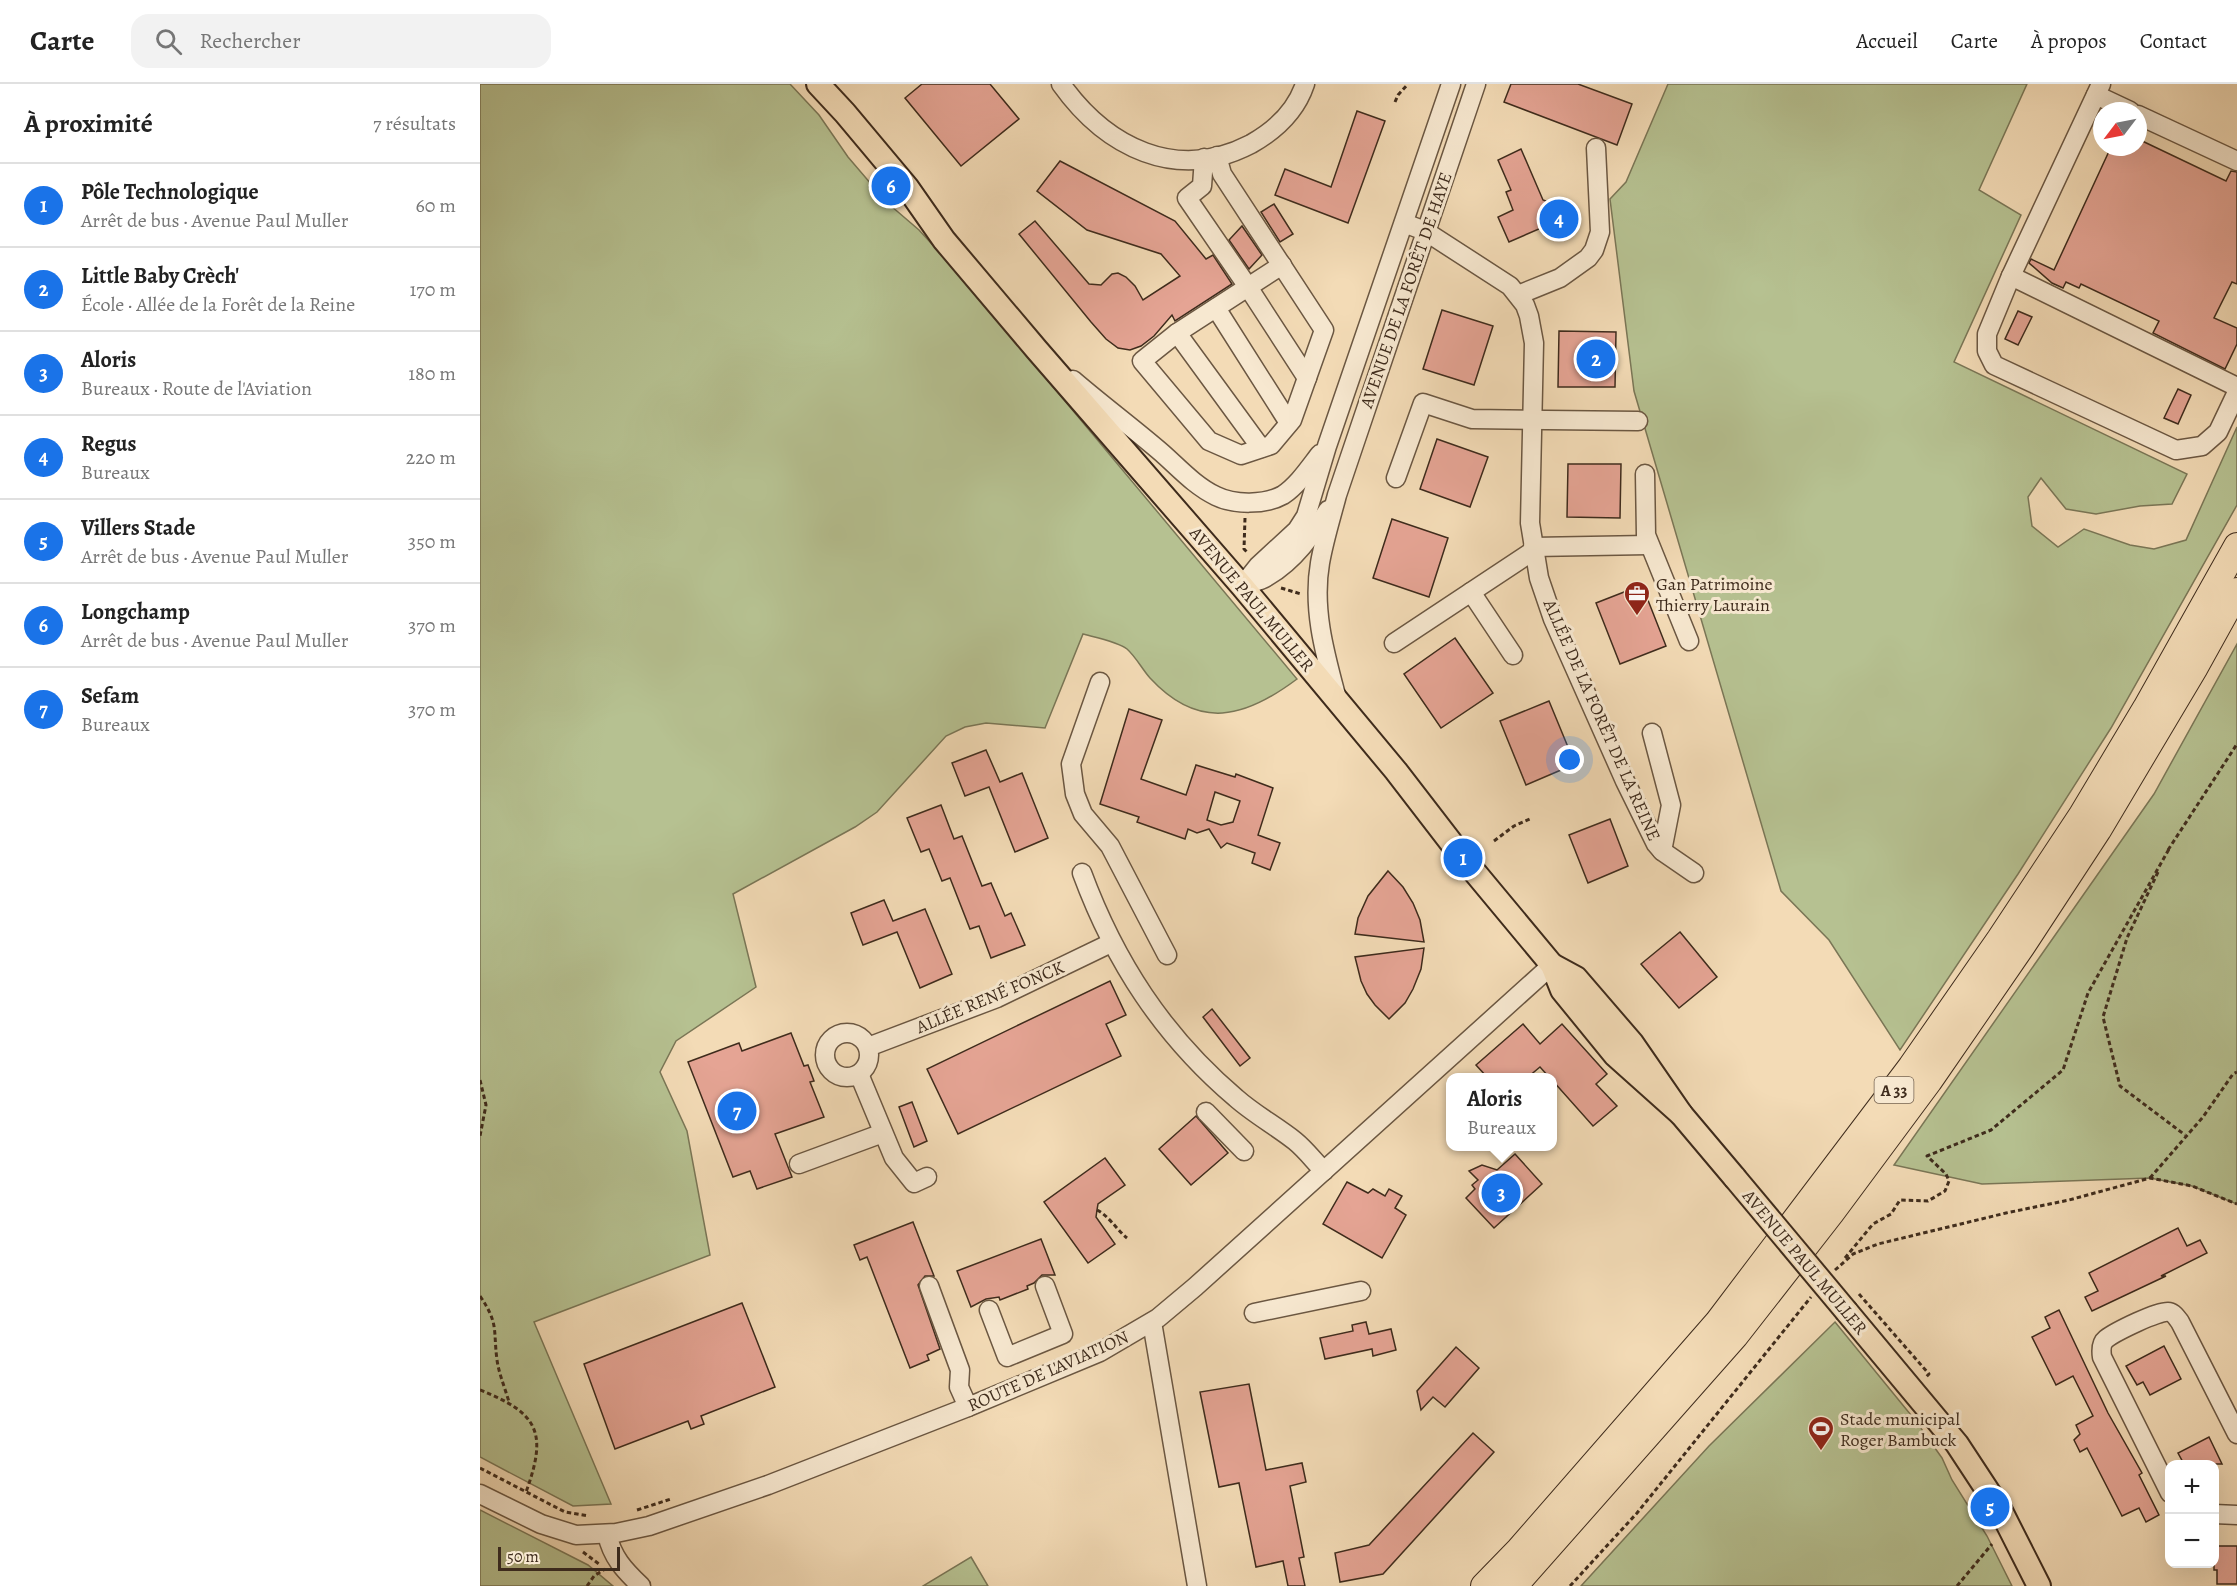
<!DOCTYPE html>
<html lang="fr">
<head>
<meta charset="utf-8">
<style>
	:root { --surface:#fff; --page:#f2f2f2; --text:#222; --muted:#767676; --line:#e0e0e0; --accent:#1a73e8 }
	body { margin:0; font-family:Alegreya,serif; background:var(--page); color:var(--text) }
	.controls { position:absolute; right:18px; bottom:18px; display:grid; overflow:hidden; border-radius:12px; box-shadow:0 6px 24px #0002 }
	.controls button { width:54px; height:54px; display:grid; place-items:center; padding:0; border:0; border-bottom:2px solid var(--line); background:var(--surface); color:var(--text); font:30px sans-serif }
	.compass { position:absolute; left:1613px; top:18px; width:54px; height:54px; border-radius:50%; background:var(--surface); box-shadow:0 6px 24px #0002; rotate:238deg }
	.scale { position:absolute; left:18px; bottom:15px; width:122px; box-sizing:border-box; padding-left:6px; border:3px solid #3e2b1c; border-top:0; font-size:16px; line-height:21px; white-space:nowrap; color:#3e2b1c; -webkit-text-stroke:4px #f7e8d0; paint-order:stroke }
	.you { position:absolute; left:1090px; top:676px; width:21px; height:21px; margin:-15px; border:4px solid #fff; border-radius:50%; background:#1a73e8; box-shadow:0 0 0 9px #1a73e833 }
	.badge { display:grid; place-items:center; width:39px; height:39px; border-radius:50%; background:var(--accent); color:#fff; font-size:20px; font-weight:700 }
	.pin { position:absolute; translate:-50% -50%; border:3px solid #fff; box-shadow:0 2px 6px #0006 }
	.popup { position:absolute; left:966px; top:989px; width:111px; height:78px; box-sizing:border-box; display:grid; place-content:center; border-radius:12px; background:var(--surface); filter:drop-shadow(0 2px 4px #0005); font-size:20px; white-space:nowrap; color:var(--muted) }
	.popup b { font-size:22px; color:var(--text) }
	.popup::after { content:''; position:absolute; left:50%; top:100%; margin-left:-12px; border:12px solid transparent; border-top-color:var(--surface) }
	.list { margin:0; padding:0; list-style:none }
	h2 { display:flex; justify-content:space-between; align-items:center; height:78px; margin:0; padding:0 24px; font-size:26px }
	h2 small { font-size:20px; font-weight:400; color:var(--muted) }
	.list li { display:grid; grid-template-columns:39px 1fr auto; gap:18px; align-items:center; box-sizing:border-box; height:84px; padding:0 24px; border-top:2px solid var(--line) }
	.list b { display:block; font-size:22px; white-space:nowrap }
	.list p { margin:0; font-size:20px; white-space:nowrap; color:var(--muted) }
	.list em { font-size:20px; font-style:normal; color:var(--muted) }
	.icon { flex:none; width:33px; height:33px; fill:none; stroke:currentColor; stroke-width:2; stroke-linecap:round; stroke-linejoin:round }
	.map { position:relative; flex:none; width:1757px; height:1502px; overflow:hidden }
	header { display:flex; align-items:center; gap:36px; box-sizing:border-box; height:84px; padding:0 30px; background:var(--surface); border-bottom:2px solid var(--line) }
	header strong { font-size:28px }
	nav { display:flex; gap:33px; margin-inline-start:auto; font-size:21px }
	.search { width:420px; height:54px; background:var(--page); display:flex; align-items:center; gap:15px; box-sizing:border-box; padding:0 21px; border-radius:18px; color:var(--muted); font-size:22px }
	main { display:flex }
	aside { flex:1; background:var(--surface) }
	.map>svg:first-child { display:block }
</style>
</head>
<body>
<header>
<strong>Carte</strong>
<div class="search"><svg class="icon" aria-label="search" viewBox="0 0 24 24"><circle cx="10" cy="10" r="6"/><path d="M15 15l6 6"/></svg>Rechercher</div>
<nav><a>Accueil</a><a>Carte</a><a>À propos</a><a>Contact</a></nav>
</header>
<main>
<aside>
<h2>À proximité<small>7 résultats</small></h2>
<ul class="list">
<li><span class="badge">1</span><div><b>Pôle Technologique</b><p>Arrêt de bus · Avenue Paul Muller</p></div><em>60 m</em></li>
<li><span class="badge">2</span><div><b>Little Baby Crèch'</b><p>École · Allée de la Forêt de la Reine</p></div><em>170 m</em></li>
<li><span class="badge">3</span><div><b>Aloris</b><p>Bureaux · Route de l'Aviation</p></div><em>180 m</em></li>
<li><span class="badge">4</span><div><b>Regus</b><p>Bureaux</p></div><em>220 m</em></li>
<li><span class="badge">5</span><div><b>Villers Stade</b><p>Arrêt de bus · Avenue Paul Muller</p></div><em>350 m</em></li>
<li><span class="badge">6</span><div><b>Longchamp</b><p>Arrêt de bus · Avenue Paul Muller</p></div><em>370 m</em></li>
<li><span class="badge">7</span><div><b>Sefam</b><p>Bureaux</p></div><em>370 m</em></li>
</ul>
</aside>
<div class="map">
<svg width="1757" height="1502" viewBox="0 0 1757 1502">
	<rect width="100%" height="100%" fill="#f3dbb6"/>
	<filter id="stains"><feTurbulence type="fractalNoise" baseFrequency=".00333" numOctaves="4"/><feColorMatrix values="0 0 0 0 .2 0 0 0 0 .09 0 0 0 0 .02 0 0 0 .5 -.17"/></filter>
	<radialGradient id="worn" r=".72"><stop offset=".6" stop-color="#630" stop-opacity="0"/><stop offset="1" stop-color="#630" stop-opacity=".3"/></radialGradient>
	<g fill="#b6c191" stroke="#7a7656" stroke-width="1.5">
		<path d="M0,0H310L339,31L368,73L392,101L389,103L402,118L404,116L439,146L473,183L817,595C765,634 719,647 670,594C662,585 656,573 647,565C639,558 614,553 603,550L565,644L506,639L485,643L466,652L397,728L375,743L253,810L276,903L196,957L180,988L207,1047L230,1171L54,1238L131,1420L93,1422L0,1373Z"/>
		<polygon points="1188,0 1547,0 1499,106 1541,131 1474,278 1707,390 1692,420 1660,422 1616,430 1586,425 1561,394 1548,413 1552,442 1578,463 1604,445 1650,461 1674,465 1706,456 1757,343 1757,421 1631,644 1538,790 1420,966 1349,856 1301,807 1154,307 1130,115 1146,98"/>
		<polygon points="1757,560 1757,1120 1712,1102 1670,1094 1502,1100 1414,1081 1674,710"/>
		<polygon points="1355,1238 1435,1336 1462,1374 1472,1396 1507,1452 1532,1502 1101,1502 1229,1362"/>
		<polygon points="0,1426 108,1481 133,1502 0,1502"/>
		<polygon points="491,1473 508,1502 443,1502"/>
	</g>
	<g fill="#e5a494" stroke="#3e2b1c" stroke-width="1.5" fill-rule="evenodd">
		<polygon points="442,0 510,0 539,35 481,82 425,14"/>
		<polygon points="1031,0 1098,0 1152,20 1137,61 1024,18"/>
		<polygon points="877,27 905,37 868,139 795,111 805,85 851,103"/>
		<polygon points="1658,55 1746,97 1751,87 1757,88 1757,200 1752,198 1734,234 1757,244 1757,260 1745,285 1673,249 1679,237 1601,200 1599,204 1586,198 1583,204 1572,199 1549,179 1551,175 1574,186 1631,63 1658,63"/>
		<polygon points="1041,65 1063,116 1099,129 1091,153 1061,144 1029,158 1018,133 1033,126 1026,108 1031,106 1018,76"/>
		<polygon points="580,77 695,137 726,175 733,171 752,200 695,237 692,231 674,252 661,262 650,266 638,264 626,255 611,238 539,150 555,137 609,200 621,201 632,190 638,189 646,193 655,202 663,216 700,192 681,170 607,146 557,107"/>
		<polygon points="794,120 813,150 800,158 781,128"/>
		<polygon points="762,142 782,171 769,185 749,156"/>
		<polygon points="962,226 1013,242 994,301 943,285"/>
		<polygon points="1538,227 1552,233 1538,261 1525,255"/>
		<polygon points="1079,247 1136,248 1135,303 1078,303"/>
		<polygon points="1698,305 1711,311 1698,340 1684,334"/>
		<polygon points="957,355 1008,373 990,423 940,405"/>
		<polygon points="1088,380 1141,380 1140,434 1087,433"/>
		<polygon points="912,435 968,454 949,513 893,494"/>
		<polygon points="1162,501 1186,562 1140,580 1116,519"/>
		<polygon points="975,554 1013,609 961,644 924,590"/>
		<polygon points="1069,617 1095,680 1046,701 1020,637"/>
		<path d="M649,625L682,636L661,695L706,711L716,681L755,693L756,690L793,704L778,751L800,759L790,786L772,779L775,769L747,759L741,764L729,745L717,749L708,745L705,755L657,738L659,733L620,720ZM735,708L760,717L753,738L741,741L727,736Z"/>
		<polygon points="506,666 520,698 542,689 568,754 535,768 509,703 485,712 472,679"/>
		<polygon points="461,721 474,755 482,752 502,802 511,799 525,832 531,829 545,861 511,874 499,842 490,845 470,794 462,797 449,765 441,768 427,734"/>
		<polygon points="1130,735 1148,782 1108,799 1089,751"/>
		<polygon points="908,787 923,803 933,819 940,836 944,858 875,850 878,834 888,812"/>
		<polygon points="404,816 413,837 445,825 472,890 440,904 417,848 383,861 371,829"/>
		<polygon points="1200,848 1237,893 1199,924 1161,880"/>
		<polygon points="944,864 941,885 933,905 925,919 909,935 895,921 887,910 881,897 875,873"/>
		<polygon points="630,897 646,931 626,940 641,972 478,1050 447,985"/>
		<polygon points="732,925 770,974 760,982 723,933"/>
		<polygon points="1043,940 1060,960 1082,940 1127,990 1116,1000 1137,1022 1113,1042 1072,996 1072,993 1069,993 1060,983 1048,993 1007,993 996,981"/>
		<polygon points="311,949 324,982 328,981 334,997 330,998 344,1033 295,1050 312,1093 277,1105 270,1087 253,1093 208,978 259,959 262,967"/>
		<polygon points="432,1018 447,1057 434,1063 419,1023"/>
		<polygon points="716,1032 748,1069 711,1101 679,1065"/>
		<polygon points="1035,1070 1062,1100 1014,1144 986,1114 995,1105 992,1101 998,1096 989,1087 1002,1081 1017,1086"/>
		<polygon points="625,1074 645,1101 618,1120 617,1126 616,1133 635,1160 608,1179 564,1118"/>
		<polygon points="867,1098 888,1109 893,1105 905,1112 909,1105 922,1112 915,1124 926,1131 902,1174 843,1140"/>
		<polygon points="433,1138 454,1192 445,1192 438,1201 460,1265 447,1271 449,1276 430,1284 387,1173 380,1176 374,1161"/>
		<polygon points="1698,1144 1707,1162 1720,1156 1727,1169 1681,1192 1686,1192 1612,1227 1605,1213 1618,1207 1609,1189"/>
		<polygon points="561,1155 575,1191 562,1191 554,1199 547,1202 548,1205 520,1216 519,1213 506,1215 491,1223 477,1187"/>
		<polygon points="262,1219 295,1303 221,1332 224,1340 211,1345 208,1337 135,1365 104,1280"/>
		<polygon points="1579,1226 1628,1329 1662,1389 1659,1391 1679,1431 1666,1438 1659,1424 1642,1432 1607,1364 1600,1368 1594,1356 1600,1350 1596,1341 1613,1332 1593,1292 1576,1301 1552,1253 1570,1244 1565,1233"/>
		<polygon points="886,1238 889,1250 911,1245 916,1266 893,1272 892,1265 845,1275 840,1254 873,1247 872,1241"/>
		<polygon points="1684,1262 1701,1295 1670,1311 1663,1298 1657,1301 1646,1282"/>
		<polygon points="976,1263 999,1284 965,1323 953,1313 941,1326 937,1307"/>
		<polygon points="769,1300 786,1386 822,1379 826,1398 810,1402 824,1473 819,1474 825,1502 808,1502 803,1477 776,1483 759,1399 739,1403 720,1308"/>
		<polygon points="993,1349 1014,1368 903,1490 860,1498 855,1469 889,1461"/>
		<polygon points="1729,1353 1742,1380 1704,1380 1698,1369"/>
		<polygon points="1734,1462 1757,1462 1757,1500 1737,1500 1737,1486 1734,1486"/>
	</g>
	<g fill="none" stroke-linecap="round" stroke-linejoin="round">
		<defs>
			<g id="minor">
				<path d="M581,0C626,63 696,99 771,60C796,46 816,27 825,0"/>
				<polyline points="1621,0 1531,192 1507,250 1507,267 1514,281 1696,366 1722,362 1738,348 1757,308"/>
				<polyline points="1616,11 1650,27"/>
				<polyline points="1658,31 1757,77"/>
				<polyline points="724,74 722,102 707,114 768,203 697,249 662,277 729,357 761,371 791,361 812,336 844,246 742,90 737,72"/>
				<polyline points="924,139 945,147 1030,202 1045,221 1049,232 1054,259 1050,439 1059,494 1073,535 1145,697 1176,760 1182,767 1214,789"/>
				<polyline points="802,181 768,203 827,294"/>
				<polyline points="1531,192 1757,303"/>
				<polyline points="1038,211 1080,194 1108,174 1114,166 1120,148 1116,64"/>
				<polyline points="736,224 809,339"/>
				<polyline points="697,249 781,364"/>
				<path d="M593,296C622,321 653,344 682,369C699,384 715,402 736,412C754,421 785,421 803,411C818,401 829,384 840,370"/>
				<polyline points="1165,390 1166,451 1209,557"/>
				<polyline points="916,394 943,319 992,335 1158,337"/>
				<polyline points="1053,463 1168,461"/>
				<polyline points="762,502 778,482 817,446 826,432 847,362 971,0"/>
				<path d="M762,502C770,499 781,497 788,492C815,476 832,451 848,426"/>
				<polyline points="991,508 1033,571"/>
				<polyline points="914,559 1053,467"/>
				<polyline points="620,598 591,680 595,710 603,730 630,762 687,871"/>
				<path d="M857,615C845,570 832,525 840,479C844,456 851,434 857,411L996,0"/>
				<polyline points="1172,649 1191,721 1182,767"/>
				<path d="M602,789C635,878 683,952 756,1014C774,1030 796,1042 815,1057C826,1066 834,1077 844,1087"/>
				<circle cx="367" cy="971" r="22"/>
				<polyline points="388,963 517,914 631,859"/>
				<polyline points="379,990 414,1074 434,1099 447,1093"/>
				<polyline points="726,1028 764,1067"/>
				<polyline points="319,1080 403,1049"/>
				<polyline points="449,1202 480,1286 479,1303 488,1323"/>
				<polyline points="509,1226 527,1273 583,1250 565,1202"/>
				<polyline points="774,1229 881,1207"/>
				<polyline points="672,1238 717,1502"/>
				<path d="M1690,1409L1622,1273C1621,1266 1621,1259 1626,1255C1635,1248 1679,1226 1689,1228C1694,1229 1697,1234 1700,1238L1757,1350"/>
				<polyline points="0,1410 61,1440 96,1451 136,1449 169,1442 288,1401 488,1323 620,1268 678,1234 715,1203 1072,881"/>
				<polyline points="1734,1430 1757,1431"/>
				<path d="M127,1450C132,1473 144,1486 161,1502"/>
			</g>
			<g id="major">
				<polyline points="338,0 365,29 427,103 464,156 557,266 762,502 916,687 983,774 1072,881 1082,906 1135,971 1201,1030"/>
				<polyline points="1072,881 1096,894 1152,959 1201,1030 1255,1094"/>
				<polyline points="1367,1228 1477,1360 1521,1427 1559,1502"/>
			</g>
			<g id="highway">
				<polyline points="1004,1502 1039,1466 1238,1238 1431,983 1520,855 1602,731 1666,624 1757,462"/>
				<polyline points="1034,1502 1255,1252 1351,1129 1449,997 1542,862 1618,746 1715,583 1757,507"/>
			</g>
		</defs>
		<use href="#minor" stroke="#6b5742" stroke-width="21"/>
		<use href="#major" stroke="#3e2b1c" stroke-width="26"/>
		<use href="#highway" stroke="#3e2b1c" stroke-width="28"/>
		<g stroke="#3e2b1c" stroke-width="3" stroke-dasharray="4.5 3" stroke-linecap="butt">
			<polyline points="915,18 918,11 928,0"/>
			<polyline points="765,434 764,465 767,468"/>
			<polyline points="801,504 821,510"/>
			<polyline points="1014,757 1034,742 1050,735"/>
			<polyline points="1688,766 1757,660"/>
			<polyline points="1678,788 1647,854 1623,933 1640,1002 1705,1051"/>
			<polyline points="0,996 6,1021 0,1052"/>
			<polyline points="1670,1094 1723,1033 1753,990 1757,988"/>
			<path d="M617,1126C629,1132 636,1145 647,1154"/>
			<polyline points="1365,1174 1393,1140 1411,1130 1420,1116 1448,1117 1465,1107 1469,1097 1466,1090 1447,1072 1511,1046 1583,986 1608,909 1689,765"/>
			<polyline points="1355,1186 1373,1170 1398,1160 1526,1129 1589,1116 1670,1094 1712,1102 1757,1120"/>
			<polyline points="1379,1210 1449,1290 1446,1293"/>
			<path d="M0,1212C19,1240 13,1245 17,1276C19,1290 25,1304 29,1318"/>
			<path d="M0,1306C58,1329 68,1348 46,1408"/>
			<polyline points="0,1384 85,1428 109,1432"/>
			<polyline points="157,1426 191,1415"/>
			<polyline points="103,1468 119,1480"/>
			<polyline points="107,1502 114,1492 125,1485"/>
			<polyline points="1090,1502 1157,1429 1331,1213"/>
			<polyline points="1477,1502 1512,1460"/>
		</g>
		<use href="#minor" stroke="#f7e8d0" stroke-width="18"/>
		<use href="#major" stroke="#f3dbb6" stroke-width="22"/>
		<use href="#highway" stroke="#f3dbb6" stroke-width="26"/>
		<defs>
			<polyline id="major-bridge" points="1255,1094 1367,1228"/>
		</defs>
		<use href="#major-bridge" stroke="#3e2b1c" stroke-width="26" stroke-linecap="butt"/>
		<use href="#major-bridge" stroke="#f3dbb6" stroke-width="22"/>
	</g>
	<defs>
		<symbol id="office-pin" viewBox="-11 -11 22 30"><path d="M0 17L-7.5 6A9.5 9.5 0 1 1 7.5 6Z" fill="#8f2418" stroke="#f7e8d0"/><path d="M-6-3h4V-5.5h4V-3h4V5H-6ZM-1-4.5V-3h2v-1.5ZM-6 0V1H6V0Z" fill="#fff"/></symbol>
		<symbol id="stadium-pin" viewBox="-11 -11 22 30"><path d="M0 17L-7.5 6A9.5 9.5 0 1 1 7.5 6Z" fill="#8f2418" stroke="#f7e8d0"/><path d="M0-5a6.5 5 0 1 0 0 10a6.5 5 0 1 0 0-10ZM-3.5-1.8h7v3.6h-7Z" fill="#fff"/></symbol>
	</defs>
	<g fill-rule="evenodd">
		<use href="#office-pin" x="1142" y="495" width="30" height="40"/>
		<use href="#stadium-pin" x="1326" y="1330" width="30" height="40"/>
	</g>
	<g text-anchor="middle" stroke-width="6" stroke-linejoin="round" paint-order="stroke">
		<rect fill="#f7e8d0" stroke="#766452" stroke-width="1.5" x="1394.5" y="993" width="39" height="26" rx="4.5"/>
		<g font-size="16" font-weight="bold" fill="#3e2b1c">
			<text x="1414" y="1012">A 33</text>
		</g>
		<g font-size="18" fill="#3e2b1c" stroke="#f7e8d0">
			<text transform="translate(926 206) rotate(-71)" y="6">AVENUE DE LA FORÊT DE HAYE</text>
			<text transform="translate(772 515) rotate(50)" y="6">AVENUE PAUL MULLER</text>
			<text transform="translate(1122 636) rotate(66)" y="6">ALLÉE DE LA FORÊT DE LA REINE</text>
			<text transform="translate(510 913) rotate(-23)" y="6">ALLÉE RENÉ FONCK</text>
			<text transform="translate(1325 1178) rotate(50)" y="6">AVENUE PAUL MULLER</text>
			<text transform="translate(568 1287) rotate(-24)" y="6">ROUTE DE L'AVIATION</text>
		</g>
		<g font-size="18" fill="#3e2b1c" stroke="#f7e8d0" text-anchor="start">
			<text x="1176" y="506">Gan Patrimoine<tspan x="1176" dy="21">Thierry Laurain</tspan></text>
			<text x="1360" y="1341">Stade municipal<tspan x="1360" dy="21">Roger Bambuck</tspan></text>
		</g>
	</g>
	<rect width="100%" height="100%" filter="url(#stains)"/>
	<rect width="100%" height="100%" fill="url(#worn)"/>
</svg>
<div class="controls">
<button>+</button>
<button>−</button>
</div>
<svg class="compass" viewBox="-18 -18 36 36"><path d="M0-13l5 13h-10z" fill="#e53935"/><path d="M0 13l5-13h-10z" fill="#767676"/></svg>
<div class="scale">50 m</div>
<div class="you"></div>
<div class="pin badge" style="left:983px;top:774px">1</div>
<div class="pin badge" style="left:1116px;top:275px">2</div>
<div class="pin badge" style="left:1021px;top:1109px">3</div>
<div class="popup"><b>Aloris</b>Bureaux</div>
<div class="pin badge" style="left:1079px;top:135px">4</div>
<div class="pin badge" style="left:1510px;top:1423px">5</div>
<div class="pin badge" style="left:411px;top:102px">6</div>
<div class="pin badge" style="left:257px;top:1027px">7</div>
</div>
</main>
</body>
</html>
